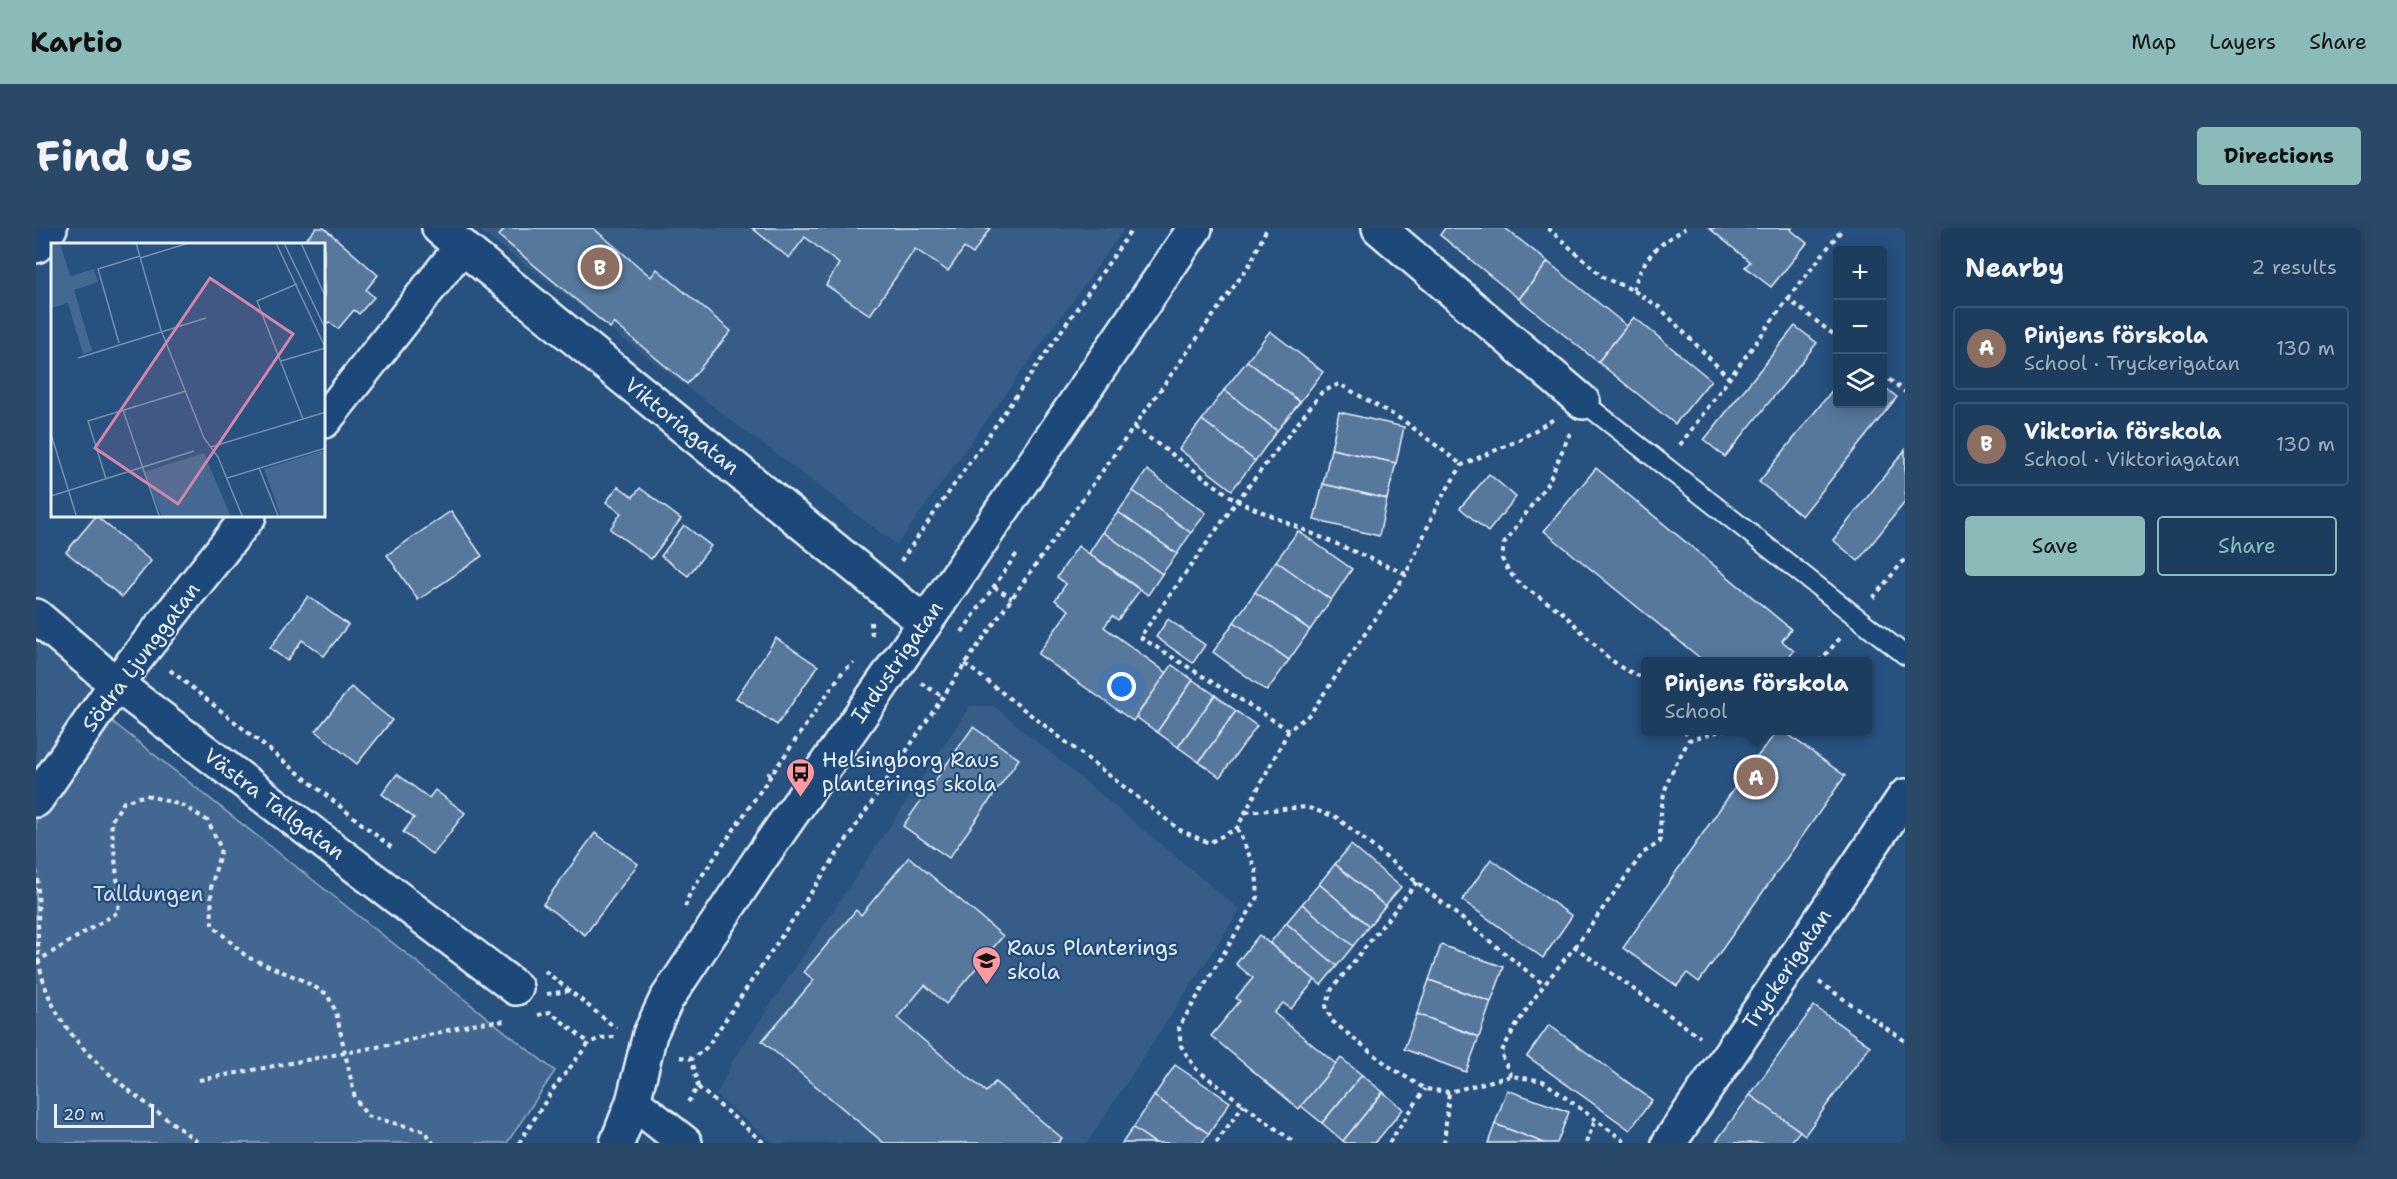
<!DOCTYPE html>
<html lang="en">
<head>
<meta charset="utf-8">
<style>
	:root { --surface:#1d3d5f; --page:#2a4868; --text:#f1f3f6; --muted:#a0aebd; --line:#3b5674; --accent:#8bbbb9 }
	body { margin:0; font-family:"Shantell Sans",sans-serif; background:var(--page); color:var(--text) }
	.controls { position:absolute; right:18px; top:18px; display:grid; overflow:hidden; border-radius:6px; box-shadow:0 3px 15px #0003 }
	.controls button { width:54px; height:54px; display:grid; place-items:center; padding:0; border:0; border-bottom:2px solid var(--line); background:var(--surface); color:var(--text); font:30px sans-serif }
	.scale { position:absolute; left:18px; bottom:15px; width:100px; box-sizing:border-box; padding-left:6px; border:3px solid #e8f1f8; border-top:0; font-size:16px; line-height:21px; white-space:nowrap; color:#e8f1f8; -webkit-text-stroke:4px #1f4a7a; paint-order:stroke }
	.you { position:absolute; left:1086px; top:459px; width:21px; height:21px; margin:-15px; border:4px solid #fff; border-radius:50%; background:#1a73e8; box-shadow:0 0 0 9px #1a73e833 }
	.badge { display:grid; place-items:center; width:39px; height:39px; border-radius:50%; background:var(--accent); color:#fff; font-size:20px; font-weight:700 }
	.pin { position:absolute; translate:-50% -50%; border:3px solid #fff; box-shadow:0 2px 6px #0006 }
	.popup { position:absolute; left:1605px; top:429px; width:231px; height:78px; box-sizing:border-box; display:grid; place-content:center; border-radius:6px; background:var(--surface); filter:drop-shadow(0 2px 4px #0005); font-size:20px; white-space:nowrap; color:var(--muted) }
	.popup b { font-size:22px; color:var(--text) }
	.popup::after { content:''; position:absolute; left:50%; top:100%; margin-left:-12px; border:12px solid transparent; border-top-color:var(--surface) }
	.list { margin:0; padding:0; list-style:none }
	h2 { display:flex; justify-content:space-between; align-items:center; height:78px; margin:0; padding:0 24px; font-size:26px }
	h2 small { font-size:20px; font-weight:400; color:var(--muted) }
	.list li { display:grid; grid-template-columns:39px 1fr auto; gap:18px; align-items:center; box-sizing:border-box; height:84px; margin:0 12px 12px; padding:0 12px; border:2px solid var(--line); border-radius:6px }
	.list b { display:block; font-size:22px; white-space:nowrap }
	.list p { margin:0; font-size:20px; white-space:nowrap; color:var(--muted) }
	.list em { font-size:20px; font-style:normal; color:var(--muted) }
	.actions { display:flex; gap:12px; padding:18px 24px }
	.actions a { flex:1; padding:14px 0; border:2px solid var(--accent); border-radius:6px; text-align:center; font-size:21px; color:var(--accent) }
	.actions .main { background:var(--accent); color:#111 }
	.icon { flex:none; width:33px; height:33px; fill:none; stroke:currentColor; stroke-width:2; stroke-linecap:round; stroke-linejoin:round }
	.map { position:relative; flex:none; width:1869px; height:915px; overflow:hidden; border-radius:6px }
	header { display:flex; align-items:center; gap:36px; box-sizing:border-box; height:84px; padding:0 30px; background:var(--accent); color:#111 }
	header strong { font-size:28px }
	nav { display:flex; gap:33px; margin-inline-start:auto; font-size:21px }
	.intro { display:flex; align-items:center; justify-content:space-between; box-sizing:border-box; height:144px; padding:0 36px }
	h1 { margin:0; font-size:42px }
	.button { padding:15px 27px; border-radius:6px; background:var(--accent); color:#111; font-size:21px; font-weight:700 }
	main { display:flex; gap:36px; padding:0 36px }
	aside { flex:1; background:var(--surface); border-radius:6px; box-shadow:0 3px 15px #0003 }
	.map>svg:first-child { display:block }
</style>
</head>
<body>
<header>
<strong>Kartio</strong>
<nav><a>Map</a><a>Layers</a><a>Share</a></nav>
</header>
<div class="intro"><h1>Find us</h1><a class="button">Directions</a></div>
<main>
<div class="map">
<svg width="1869" height="915" viewBox="0 0 1869 915">
	<rect width="100%" height="100%" fill="#27517f"/>
	<filter id="ink" filterUnits="userSpaceOnUse"><feTurbulence type="fractalNoise" baseFrequency=".0167" numOctaves="2"/><feDisplacementMap in="SourceGraphic" scale="12" xChannelSelector="R" yChannelSelector="G"/><feConvolveMatrix kernelMatrix="1 2 1 2 8 2 1 2 1" color-interpolation-filters="sRGB"/></filter>
	<g filter="url(#ink)">
		<g fill="#355d88">
			<polygon points="440,0 1089,0 861,317"/>
			<polygon points="0,396 66,448 0,544"/>
			<polygon points="934,478 958,478 1204,682 1051,915 737,915 680,867 697,833"/>
		</g>
		<polygon fill="#436891" stroke="#96acc4" stroke-width="1.5" points="68,487 519,843 471,915 0,915 0,588"/>
		<g fill="#57789d" stroke="#e8f1f8" stroke-width="1.5">
			<polygon points="280,0 288,0 342,47 330,62 338,69 323,86 318,82 302,101 293,94 288,99 288,16 266,16"/>
			<polygon points="469,0 557,0 615,49 621,41 695,103 651,156 578,95 574,100 463,8"/>
			<polygon points="716,0 954,0 937,26 928,20 912,43 879,21 834,87 790,57 803,36 769,9 753,30"/>
			<polygon points="1409,0 1469,0 1512,34 1483,71 1404,7"/>
			<polygon points="1673,0 1756,0 1755,2 1771,15 1735,59 1709,39 1714,34"/>
			<polygon points="1512,34 1591,98 1562,134 1483,71"/>
			<polygon points="1598,89 1675,152 1639,196 1562,134"/>
			<polygon points="1759,98 1781,115 1689,229 1668,212"/>
			<polygon points="1234,103 1287,144 1264,174 1211,133"/>
			<polygon points="1211,133 1264,174 1241,203 1188,162"/>
			<polygon points="1802,155 1802,176 1846,176 1846,157 1861,169 1766,288 1723,254"/>
			<polygon points="1188,162 1241,203 1219,233 1166,192"/>
			<polygon points="1303,184 1368,199 1360,235 1295,221"/>
			<polygon points="1166,192 1219,233 1196,262 1143,221"/>
			<polygon points="1295,221 1360,235 1351,271 1287,256"/>
			<polygon points="1869,222 1869,274 1822,333 1797,312"/>
			<polygon points="1560,240 1755,401 1746,413 1758,423 1749,434 1669,434 1508,303"/>
			<polygon points="1111,242 1170,285 1155,305 1097,263"/>
			<polygon points="1453,246 1480,269 1452,304 1424,280"/>
			<polygon points="1287,256 1351,271 1343,308 1278,292"/>
			<polygon points="582,258 597,269 604,260 645,291 615,331 574,301 585,285 570,274"/>
			<polygon points="1097,263 1155,305 1141,326 1082,284"/>
			<polygon points="415,283 446,328 382,372 351,327"/>
			<polygon points="1082,284 1141,326 1126,346 1067,304"/>
			<polygon points="60,288 115,333 86,369 30,324"/>
			<polygon points="648,297 675,318 652,348 625,328"/>
			<polygon points="1262,303 1316,341 1295,372 1240,333"/>
			<polygon points="1067,304 1126,346 1112,367 1053,325"/>
			<polygon points="1042,318 1104,362 1082,392 1076,388 1068,399 1131,445 1097,493 1002,426 1033,382 1019,372 1030,356 1021,349"/>
			<polygon points="1240,333 1295,372 1274,402 1219,364"/>
			<polygon points="1219,364 1274,402 1253,432 1198,394"/>
			<polygon points="272,368 312,397 288,428 266,412 251,433 234,420"/>
			<polygon points="1132,391 1169,417 1157,435 1120,409"/>
			<polygon points="1198,394 1253,432 1231,463 1177,424"/>
			<polygon points="740,410 782,438 741,497 700,470"/>
			<polygon points="1136,437 1157,452 1121,504 1100,489"/>
			<polygon points="1157,452 1179,467 1142,519 1121,504"/>
			<polygon points="315,459 356,492 321,536 280,503"/>
			<polygon points="1179,467 1200,483 1163,534 1142,519"/>
			<polygon points="1200,483 1221,498 1184,549 1163,534"/>
			<polygon points="937,499 983,531 913,630 867,598"/>
			<polygon points="1742,502 1746,502 1809,548 1663,754 1651,745 1641,758 1587,720 1711,542"/>
			<polygon points="361,546 393,570 399,562 429,585 397,627 367,604 378,590 346,566"/>
			<polygon points="559,605 602,636 549,707 507,676"/>
			<polygon points="1315,617 1365,659 1349,678 1299,636"/>
			<polygon points="873,629 967,708 910,776 889,757 861,790 950,864 959,854 1026,910 1022,915 848,915 726,813 778,752 768,744 820,682 825,687"/>
			<polygon points="1455,631 1536,688 1507,730 1426,672"/>
			<polygon points="1299,636 1349,678 1333,698 1283,656"/>
			<polygon points="1283,656 1333,698 1317,718 1266,676"/>
			<polygon points="1266,676 1317,718 1301,738 1250,695"/>
			<polygon points="1250,695 1301,738 1285,757 1234,715"/>
			<polygon points="1223,707 1279,752 1255,781 1247,775 1238,785 1300,836 1263,881 1175,808 1204,773 1200,770 1217,750 1200,736"/>
			<polygon points="1405,717 1468,739 1455,774 1393,752"/>
			<polygon points="1393,752 1455,774 1443,809 1381,786"/>
			<polygon points="1778,778 1834,818 1769,907 1714,867"/>
			<polygon points="1381,786 1443,809 1430,844 1368,821"/>
			<polygon points="1513,797 1616,872 1594,902 1491,828"/>
			<polygon points="1305,830 1326,847 1286,895 1265,878"/>
			<polygon points="1139,837 1194,874 1173,906 1118,868"/>
			<polygon points="1326,847 1347,864 1307,913 1286,895"/>
			<polygon points="1471,862 1533,884 1521,915 1508,915 1459,896"/>
			<polygon points="1347,864 1367,881 1339,915 1310,915 1307,913"/>
			<polygon points="1714,867 1764,903 1754,915 1679,915"/>
			<polygon points="1118,868 1173,906 1166,915 1119,915 1097,900"/>
			<polygon points="1459,896 1508,915 1452,915"/>
			<polygon points="1097,900 1119,915 1086,915"/>
		</g>
		<g fill="none" stroke-linecap="round" stroke-linejoin="round">
			<defs>
				<polyline id="service" points="1547,174 1869,427"/>
				<g id="minor">
					<polyline points="403,0 889,395"/>
					<polyline points="1343,0 1547,174"/>
					<polyline points="0,18 14,0"/>
					<polyline points="288,193 426,18"/>
					<polyline points="0,388 80,456 480,760"/>
					<polyline points="0,572 80,456 213,288"/>
					<polyline points="597,874 649,915"/>
					<polyline points="1633,915 1869,568"/>
				</g>
				<polyline id="tertiary" points="581,915 597,874 614,806 630,772 724,631 889,395 1159,0"/>
			</defs>
			<use href="#service" stroke="#e8f1f8" stroke-width="22"/>
			<use href="#minor" stroke="#e8f1f8" stroke-width="38"/>
			<use href="#tertiary" stroke="#e8f1f8" stroke-width="38"/>
			<g stroke="#e8f1f8" stroke-width="4" stroke-dasharray="4.5 4.5" stroke-linecap="butt">
				<polyline points="1512,0 1568,50 1597,62 1623,79 1693,150"/>
				<path d="M1597,62C1608,28 1619,19 1649,0"/>
				<polyline points="1752,71 1807,0"/>
				<polyline points="1846,146 1869,164"/>
				<polyline points="1098,199 1201,273 1370,346 1403,274 1426,237 1483,212 1518,191"/>
				<polyline points="1534,205 1513,253 1468,316 1466,331 1473,344 1485,357 1526,384 1570,428 1586,440 1609,451"/>
				<polyline points="1644,217 1752,71 1802,110"/>
				<polyline points="865,333 1097,0"/>
				<polyline points="958,359 976,370"/>
				<polyline points="1837,370 1869,331"/>
				<polyline points="835,394 836,410"/>
				<polyline points="926,404 982,324"/>
				<polyline points="1783,434 1806,408"/>
				<polyline points="929,436 1144,602 1173,615 1201,600 1253,502 1274,486 1370,346"/>
				<polyline points="134,442 356,620"/>
				<polyline points="885,455 907,469"/>
				<polyline points="1253,502 1104,409 1201,273 1286,164 1303,156 1368,193 1426,237"/>
				<polyline points="1649,502 1653,512"/>
				<polyline points="731,545 738,550"/>
				<polyline points="1210,584 1270,579 1300,589 1507,756"/>
				<polyline points="1201,600 1220,642 1222,669 1143,799 1145,818 1160,841 1259,915"/>
				<path d="M0,642C5,672 0,704 3,734C17,819 100,866 163,915"/>
				<polyline points="1381,654 1296,761 1290,778 1296,793 1354,839 1389,861 1413,864 1475,848 1507,853 1591,915"/>
				<polyline points="649,679 654,665 807,443 818,435"/>
				<path d="M1539,719L1607,625L1624,614C1624,565 1629,555 1653,512L1688,502"/>
				<polyline points="0,734 82,684 83,668 75,593 88,574 110,567 148,578 172,593 185,621 175,660 176,697 211,729 264,751 291,766 300,784 319,870 331,888 389,903 397,915"/>
				<polyline points="509,743 580,800"/>
				<polyline points="1783,754 1869,813"/>
				<polyline points="511,766 533,763"/>
				<polyline points="502,787 514,784 553,815"/>
				<polyline points="644,829 656,831 671,819 929,436 1214,36 1231,0"/>
				<path d="M1475,848L1465,825C1485,785 1511,752 1539,719L1664,809"/>
				<polyline points="163,852 357,816 441,795 471,793"/>
				<polyline points="662,859 728,915"/>
				<polyline points="652,874 662,859 656,831"/>
				<polyline points="483,915 518,860 553,815 565,810 579,809"/>
				<polyline points="1180,915 1208,876"/>
				<polyline points="1353,915 1389,861"/>
				<polyline points="1408,915 1413,864"/>
				<polyline points="1550,915 1560,890"/>
			</g>
			<use href="#service" stroke="#1f4a7a" stroke-width="18"/>
			<use href="#minor" stroke="#1f4a7a" stroke-width="33"/>
			<use href="#tertiary" stroke="#1f4a7a" stroke-width="33"/>
		</g>
	</g>
	<defs>
		<symbol id="bus-pin" viewBox="-11 -11 22 30"><path d="M0 17L-7.5 6A9.5 9.5 0 1 1 7.5 6Z" fill="#ff9aa2" stroke="#1f4a7a"/><path d="M-5-6H5V4H4V6H2V4H-2V6H-4V4H-5ZM-3.5-4V0h7V-4ZM-3.5 1.2v1.5H-2V1.2ZM2 1.2v1.5H3.5V1.2Z" fill="#111"/></symbol>
		<symbol id="school-pin" viewBox="-11 -11 22 30"><path d="M0 17L-7.5 6A9.5 9.5 0 1 1 7.5 6Z" fill="#ff9aa2" stroke="#1f4a7a"/><path d="M0-5L7-2L0 1L-7-2ZM-4 1L0 2.5L4 1V4Q0 6-4 4Z" fill="#111"/></symbol>
	</defs>
	<g fill-rule="evenodd">
		<use href="#bus-pin" x="748" y="528" width="33" height="45"/>
		<use href="#school-pin" x="934" y="716" width="33" height="45"/>
	</g>
	<g text-anchor="middle" stroke-width="4.5" stroke-linejoin="round" paint-order="stroke">
		<g font-size="21" fill="#e8f1f8" stroke="#1f4a7a">
			<text transform="translate(646 198) rotate(39)" y="7">Viktoriagatan</text>
			<text transform="translate(105 429) rotate(-53)" y="7">Södra Ljunggatan</text>
			<text transform="translate(861 434) rotate(-55)" y="7">Industrigatan</text>
			<text transform="translate(238 576) rotate(37)" y="7">Västra Tallgatan</text>
			<text transform="translate(1751 741) rotate(-56)" y="7">Tryckerigatan</text>
		</g>
		<g font-size="21" fill="#e8f1f8" stroke="#1f4a7a" text-anchor="start">
			<text x="786" y="539">Helsingborg Raus<tspan x="786" dy="24">planterings skola</tspan></text>
			<text x="971" y="727">Raus Planterings<tspan x="971" dy="24">skola</tspan></text>
		</g>
		<g font-size="21" fill="#d8e3ee" stroke="#1f4a7a">
			<text x="112" y="673">Talldungen</text>
		</g>
	</g>
	<g transform="translate(15 15)">
		<rect width="274" height="274" fill="#27517f"/>
		<path d="M0,0H9L19,33L43,26L47,39L23,47L41,108L32,111L17,60L1,65ZM274,207V274H230L213,226ZM153,210L180,274H111L93,229Z" fill="#436891"/>
		<path fill="none" stroke="#7491af" stroke-width="1.5" d="M85,0L110,87L153,195L167,214L192,275M225,0L275,106M233,0L275,87M250,0L275,55M89,15L138,0M246,41L206,58L252,176M68,100L47,26L89,13M27,115L155,75M230,118L274,105M72,167L109,275M0,191L26,275M160,204L275,169M208,225L228,275M176,235L275,205M55,236L37,178L135,148M0,253L143,208"/>
		<path fill="#d584aa" fill-opacity="0.15" stroke="#d584aa" stroke-width="3" d="M159,35L242,91L127,261L44,205Z"/>
		<rect width="274" height="274" fill="none" stroke="#e8f1f8" stroke-width="3"/>
	</g>
</svg>
<div class="controls">
<button>+</button>
<button>−</button>
<button><svg class="icon" aria-label="layers" viewBox="0 0 24 24"><path d="M12 4l9 5-9 5-9-5zM3 14l9 5 9-5"/></svg></button>
</div>
<div class="scale">20 m</div>
<div class="you"></div>
<div class="pin badge" style="left:1720px;top:549px;background:#8d6e63">A</div>
<div class="popup"><b>Pinjens förskola</b>School</div>
<div class="pin badge" style="left:564px;top:39px;background:#8d6e63">B</div>
</div>
<aside>
<h2>Nearby<small>2 results</small></h2>
<ul class="list">
<li><span class="badge" style="background:#8d6e63">A</span><div><b>Pinjens förskola</b><p>School · Tryckerigatan</p></div><em>130 m</em></li>
<li><span class="badge" style="background:#8d6e63">B</span><div><b>Viktoria förskola</b><p>School · Viktoriagatan</p></div><em>130 m</em></li>
</ul>
<div class="actions"><a class="main">Save</a><a>Share</a></div>
</aside>
</main>
</body>
</html>
